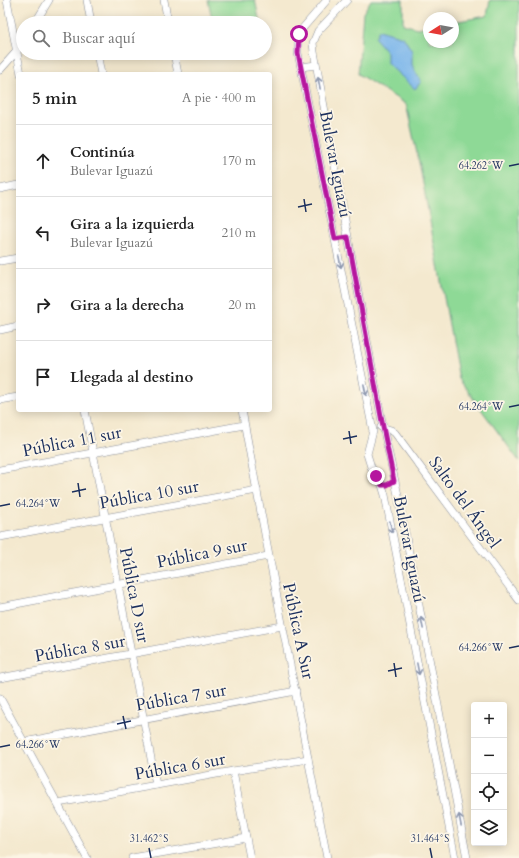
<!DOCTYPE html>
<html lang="es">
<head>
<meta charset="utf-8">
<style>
	:root { --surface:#fff; --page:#f2f2f2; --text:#222; --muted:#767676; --line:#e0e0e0 }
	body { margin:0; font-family:Cardo,serif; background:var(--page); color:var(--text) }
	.controls { position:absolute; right:12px; bottom:12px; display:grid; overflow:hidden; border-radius:4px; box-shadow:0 2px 10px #0003 }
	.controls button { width:36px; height:36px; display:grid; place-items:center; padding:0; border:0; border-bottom:1px solid var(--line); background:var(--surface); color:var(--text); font:20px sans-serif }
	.compass { position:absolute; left:423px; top:12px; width:36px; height:36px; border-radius:50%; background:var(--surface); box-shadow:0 2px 10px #0003; rotate:259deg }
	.stop { position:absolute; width:12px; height:12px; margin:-9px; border:3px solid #b5179e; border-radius:50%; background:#fff }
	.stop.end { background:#b5179e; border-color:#fff; box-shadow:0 1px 4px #0008 }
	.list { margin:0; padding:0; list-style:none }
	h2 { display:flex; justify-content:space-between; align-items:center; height:52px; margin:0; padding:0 16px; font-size:17px }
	h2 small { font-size:13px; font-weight:400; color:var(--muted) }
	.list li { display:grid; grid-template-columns:26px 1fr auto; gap:12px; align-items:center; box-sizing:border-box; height:72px; padding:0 16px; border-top:1px solid var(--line) }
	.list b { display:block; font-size:15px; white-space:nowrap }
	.list p { margin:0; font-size:13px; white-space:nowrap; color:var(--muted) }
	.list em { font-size:13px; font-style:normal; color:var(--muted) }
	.icon { flex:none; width:22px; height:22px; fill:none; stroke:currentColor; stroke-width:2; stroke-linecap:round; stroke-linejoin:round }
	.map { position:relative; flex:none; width:519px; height:858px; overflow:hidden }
	.search { position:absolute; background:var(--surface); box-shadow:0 2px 10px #0003; left:16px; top:16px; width:256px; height:44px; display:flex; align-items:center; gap:10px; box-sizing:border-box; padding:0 14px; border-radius:22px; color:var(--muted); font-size:15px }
	.panel { position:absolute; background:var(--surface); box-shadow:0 2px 10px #0003; left:16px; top:72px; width:256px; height:340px; border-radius:4px }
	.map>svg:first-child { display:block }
</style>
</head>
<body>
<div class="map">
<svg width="519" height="858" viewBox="0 0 519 858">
	<rect width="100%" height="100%" fill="#fcf5e5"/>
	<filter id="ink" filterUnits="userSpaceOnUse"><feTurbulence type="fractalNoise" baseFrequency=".025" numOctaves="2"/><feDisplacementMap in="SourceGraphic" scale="8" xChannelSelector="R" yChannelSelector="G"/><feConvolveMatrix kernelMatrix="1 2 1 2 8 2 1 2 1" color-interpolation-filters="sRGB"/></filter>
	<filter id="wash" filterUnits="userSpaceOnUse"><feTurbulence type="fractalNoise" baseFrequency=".012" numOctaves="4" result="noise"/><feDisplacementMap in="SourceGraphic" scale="16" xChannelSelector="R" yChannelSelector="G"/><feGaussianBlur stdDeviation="0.9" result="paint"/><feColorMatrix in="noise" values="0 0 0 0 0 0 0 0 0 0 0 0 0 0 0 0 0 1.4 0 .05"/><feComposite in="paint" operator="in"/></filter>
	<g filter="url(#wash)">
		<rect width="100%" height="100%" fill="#f4e9cf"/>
		<g fill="#8ed996" stroke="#54847a">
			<polygon points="208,0 255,0 260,23 213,23"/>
			<polygon points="371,0 403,0 403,24 417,28 429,26 429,42 453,42 453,22 487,16 490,0 519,0 519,461 459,379 420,167 406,104 358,74 363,13"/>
		</g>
		<polygon fill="#79b5eb" stroke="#4a72a4" points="379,30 403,37 412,51 412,65 421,82 415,89 387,63 387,52 375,38"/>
	</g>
	<g filter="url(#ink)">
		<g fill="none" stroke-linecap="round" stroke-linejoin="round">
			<defs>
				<g id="minor">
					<polyline points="7,0 21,74"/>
					<polyline points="87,0 91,23"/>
					<polyline points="164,0 168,23"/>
					<polyline points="327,0 302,29 298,42 298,53 372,426 373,431 367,454 371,467 382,485 385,495 455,858"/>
					<polyline points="347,0 318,31 313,43 314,52 383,427 398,495 467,858"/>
					<polyline points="35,23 49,0"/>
					<polyline points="97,53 101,74"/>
					<polyline points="174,53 178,74"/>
					<polyline points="301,67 316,65"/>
					<polyline points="0,70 17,51 23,42"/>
					<polyline points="0,189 18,185"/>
					<polyline points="0,261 18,258"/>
					<polyline points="0,330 18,326"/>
					<polyline points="0,400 18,397"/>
					<polyline points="85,410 156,785"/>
					<path d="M242,410C269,560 299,709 327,858"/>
					<polyline points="381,427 391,430 395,433 519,600"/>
					<polyline points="0,470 244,425"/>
					<polyline points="0,537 257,490"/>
					<polyline points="0,607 268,556"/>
					<polyline points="0,678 282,626"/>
					<polyline points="0,698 87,858"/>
					<polyline points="24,742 296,691"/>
					<polyline points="233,771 250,858"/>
					<polyline points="58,803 233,771 308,759"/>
					<polyline points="132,858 246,838"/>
				</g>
			</defs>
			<use href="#minor" stroke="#888c96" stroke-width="8"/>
			<use href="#minor" stroke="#fff" stroke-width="7"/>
		</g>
		<defs><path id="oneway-shaft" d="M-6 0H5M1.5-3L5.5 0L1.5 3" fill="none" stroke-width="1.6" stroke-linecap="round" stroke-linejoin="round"/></defs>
		<g stroke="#8d97ae">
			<use href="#oneway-shaft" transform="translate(319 83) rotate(-101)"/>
			<use href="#oneway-shaft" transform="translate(340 262) rotate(79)"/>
			<use href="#oneway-shaft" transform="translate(365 390) rotate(79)"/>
			<use href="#oneway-shaft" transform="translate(391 527) rotate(79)"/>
			<use href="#oneway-shaft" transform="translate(422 623) rotate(-101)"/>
			<use href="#oneway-shaft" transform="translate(418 669) rotate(79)"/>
			<use href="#oneway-shaft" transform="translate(460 820) rotate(-101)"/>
		</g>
	</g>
	<g fill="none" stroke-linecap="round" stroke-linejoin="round" filter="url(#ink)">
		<polyline stroke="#b5179e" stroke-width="5" points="299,34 298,53 335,239 348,237 383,427 394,481 387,485 382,485 376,476"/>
	</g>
	<path fill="none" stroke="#1b2f5e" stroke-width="1.5" d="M509,166L519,164M304,199L306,212M298,207L312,204M509,407L519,405M349,431L351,444M343,439L357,436M78,483L80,497M72,492L86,489M0,506L10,504M509,648L519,646M394,663L396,677M388,671L402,668M123,716L126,729M117,724L131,721M0,747L10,745M149,848L151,858M430,848L432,858"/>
	<g text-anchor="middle" stroke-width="3.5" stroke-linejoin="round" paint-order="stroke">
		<g font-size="17" fill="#1b2f5e" stroke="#fcf5e5">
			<text transform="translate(336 164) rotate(79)" y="6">Bulevar Iguazú</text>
			<text transform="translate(72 441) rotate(-11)" y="6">Pública 11 sur</text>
			<text transform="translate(149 494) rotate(-10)" y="6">Pública 10 sur</text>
			<text transform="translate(465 502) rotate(54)" y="6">Salto del Ángel</text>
			<text transform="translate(410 549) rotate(79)" y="6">Bulevar Iguazú</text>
			<text transform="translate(202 553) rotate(-11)" y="6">Pública 9 sur</text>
			<text transform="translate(135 595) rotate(79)" y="6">Pública D sur</text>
			<text transform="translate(299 631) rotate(78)" y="6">Pública A Sur</text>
			<text transform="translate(80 648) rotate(-10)" y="6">Pública 8 sur</text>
			<text transform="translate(181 697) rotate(-10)" y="6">Pública 7 sur</text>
			<text transform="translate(180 766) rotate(-10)" y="6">Pública 6 sur</text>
		</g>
	</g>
	<g font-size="10" text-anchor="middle" fill="#1b2f5e" stroke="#fcf5e5" stroke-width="3.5" stroke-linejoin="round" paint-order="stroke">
		<text x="481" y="169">64.262°W</text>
		<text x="481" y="410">64.264°W</text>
		<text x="38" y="507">64.264°W</text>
		<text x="481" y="651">64.266°W</text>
		<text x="38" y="748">64.266°W</text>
		<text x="149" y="842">31.462°S</text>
		<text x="430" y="842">31.464°S</text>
	</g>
</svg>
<div class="controls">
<button>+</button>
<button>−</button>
<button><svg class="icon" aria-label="locate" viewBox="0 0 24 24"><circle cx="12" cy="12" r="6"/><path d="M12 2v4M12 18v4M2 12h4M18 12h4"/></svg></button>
<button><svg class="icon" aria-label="layers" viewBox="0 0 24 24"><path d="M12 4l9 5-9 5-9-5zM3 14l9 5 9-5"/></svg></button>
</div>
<svg class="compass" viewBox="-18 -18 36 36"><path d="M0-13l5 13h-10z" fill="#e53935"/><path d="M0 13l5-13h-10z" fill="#767676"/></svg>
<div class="stop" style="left:299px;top:34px"></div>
<div class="stop end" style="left:376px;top:476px"></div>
<div class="search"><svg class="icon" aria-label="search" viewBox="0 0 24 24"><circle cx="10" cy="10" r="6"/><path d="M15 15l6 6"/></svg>Buscar aquí</div>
<section class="panel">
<h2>5 min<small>A pie · 400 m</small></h2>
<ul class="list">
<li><svg class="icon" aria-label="ahead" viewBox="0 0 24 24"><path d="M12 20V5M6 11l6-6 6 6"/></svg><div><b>Continúa</b><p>Bulevar Iguazú</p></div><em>170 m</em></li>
<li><svg class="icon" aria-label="left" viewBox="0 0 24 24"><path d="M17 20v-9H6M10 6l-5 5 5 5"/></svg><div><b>Gira a la izquierda</b><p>Bulevar Iguazú</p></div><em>210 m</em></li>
<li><svg class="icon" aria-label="right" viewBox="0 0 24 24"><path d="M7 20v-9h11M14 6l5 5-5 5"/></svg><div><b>Gira a la derecha</b></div><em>20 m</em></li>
<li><svg class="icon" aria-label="arrive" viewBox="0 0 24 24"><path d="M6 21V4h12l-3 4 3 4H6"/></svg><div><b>Llegada al destino</b></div></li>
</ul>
</section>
</div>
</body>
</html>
